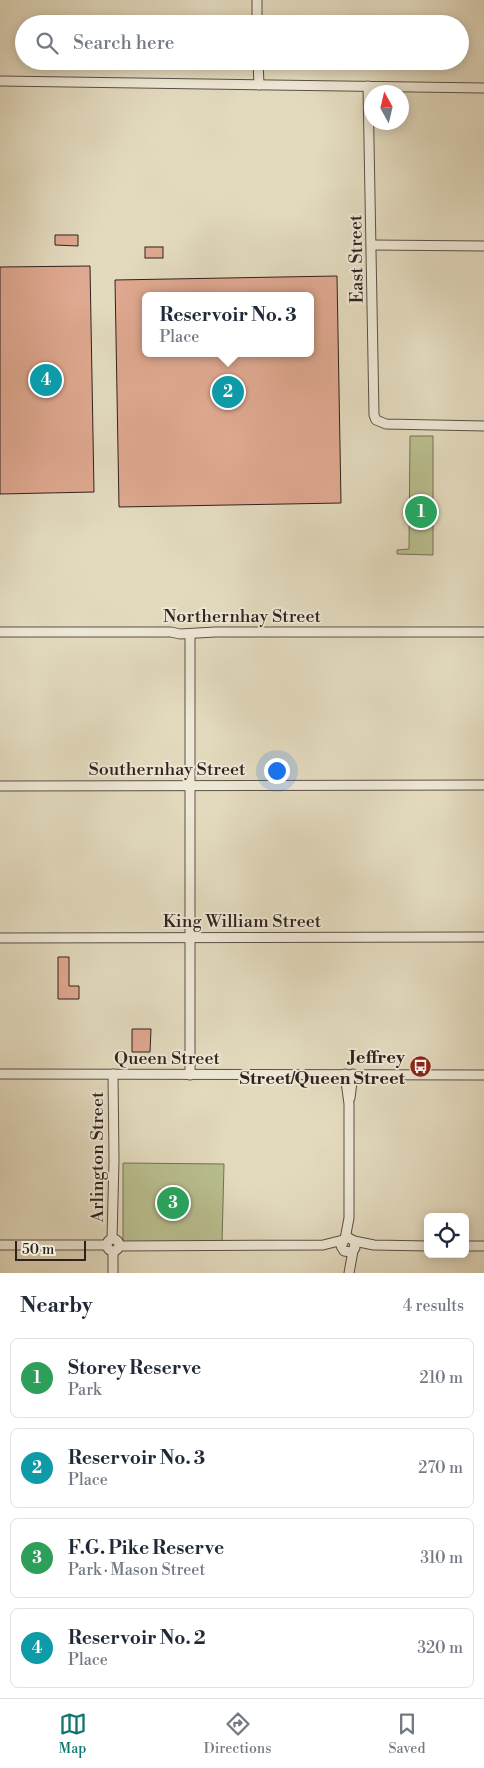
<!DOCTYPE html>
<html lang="en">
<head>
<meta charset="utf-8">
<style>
	:root { --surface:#fff; --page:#f6f6f7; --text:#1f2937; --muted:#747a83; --line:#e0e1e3; --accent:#0f766e }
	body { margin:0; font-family:"Libre Bodoni",serif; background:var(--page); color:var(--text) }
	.controls { position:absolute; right:15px; bottom:15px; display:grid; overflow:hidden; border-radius:8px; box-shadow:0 2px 12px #0003 }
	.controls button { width:45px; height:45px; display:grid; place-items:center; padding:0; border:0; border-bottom:1px solid var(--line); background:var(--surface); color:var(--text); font:25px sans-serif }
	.compass { position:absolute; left:364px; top:85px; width:45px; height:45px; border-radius:50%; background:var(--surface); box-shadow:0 2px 12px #0003; rotate:352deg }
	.scale { position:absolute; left:15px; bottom:12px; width:71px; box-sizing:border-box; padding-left:5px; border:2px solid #2f221d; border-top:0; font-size:14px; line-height:18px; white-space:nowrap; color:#2f221d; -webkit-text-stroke:4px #ede7d5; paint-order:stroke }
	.you { position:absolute; left:276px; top:770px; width:18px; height:18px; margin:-12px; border:4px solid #fff; border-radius:50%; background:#1a73e8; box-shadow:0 0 0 8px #1a73e833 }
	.badge { display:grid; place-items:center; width:32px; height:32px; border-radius:50%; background:var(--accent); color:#fff; font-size:16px; font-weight:700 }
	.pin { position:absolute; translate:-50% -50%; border:2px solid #fff; box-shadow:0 1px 5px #0006 }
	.popup { position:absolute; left:142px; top:292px; width:172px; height:65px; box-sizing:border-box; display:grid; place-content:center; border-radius:8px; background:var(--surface); filter:drop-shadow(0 1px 4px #0005); font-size:16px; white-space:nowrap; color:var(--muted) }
	.popup b { font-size:19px; color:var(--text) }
	.popup::after { content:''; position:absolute; left:50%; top:100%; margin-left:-10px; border:10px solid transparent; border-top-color:var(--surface) }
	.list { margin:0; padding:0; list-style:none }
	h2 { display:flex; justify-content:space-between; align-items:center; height:65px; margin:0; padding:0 20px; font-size:21px }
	h2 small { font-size:16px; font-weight:400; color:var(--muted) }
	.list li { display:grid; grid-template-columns:32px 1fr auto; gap:15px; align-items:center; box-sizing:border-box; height:80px; margin:0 10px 10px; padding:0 10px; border:1px solid var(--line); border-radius:8px }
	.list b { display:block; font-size:19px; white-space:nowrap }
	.list p { margin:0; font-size:16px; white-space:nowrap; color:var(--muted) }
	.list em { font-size:16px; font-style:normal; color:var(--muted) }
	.icon { flex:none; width:28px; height:28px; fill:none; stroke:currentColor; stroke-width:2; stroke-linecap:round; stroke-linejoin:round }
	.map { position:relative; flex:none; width:484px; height:1273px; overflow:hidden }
	.search { position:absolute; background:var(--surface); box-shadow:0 2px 12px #0003; left:15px; right:15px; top:15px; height:55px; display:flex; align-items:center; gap:12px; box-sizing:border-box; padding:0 18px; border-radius:28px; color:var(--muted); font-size:19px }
	.sheet { height:425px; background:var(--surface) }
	nav { display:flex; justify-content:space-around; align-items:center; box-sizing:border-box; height:70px; border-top:1px solid var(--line); background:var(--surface); font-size:14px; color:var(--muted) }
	nav a { display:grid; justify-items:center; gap:2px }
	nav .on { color:var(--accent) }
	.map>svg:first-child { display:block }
</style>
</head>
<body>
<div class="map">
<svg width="484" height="1273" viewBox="0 0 484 1273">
	<rect width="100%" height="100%" fill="#e3dabe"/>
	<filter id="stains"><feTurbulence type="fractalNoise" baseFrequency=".004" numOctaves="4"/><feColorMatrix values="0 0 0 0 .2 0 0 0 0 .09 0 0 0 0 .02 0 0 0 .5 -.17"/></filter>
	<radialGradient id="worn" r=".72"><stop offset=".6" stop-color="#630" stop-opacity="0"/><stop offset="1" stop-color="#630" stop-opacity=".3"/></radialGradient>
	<g fill="#b9be8e" stroke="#747056">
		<polygon points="410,436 433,436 433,555 397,554 397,550 409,549"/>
		<polygon points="123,1163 224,1164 222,1243 123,1243"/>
	</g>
	<g fill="#dfa890" stroke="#2f221d" fill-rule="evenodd">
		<polygon points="55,235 78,235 78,246 55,245"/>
		<rect x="145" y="247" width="18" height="11"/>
		<polygon points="90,266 94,492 0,494 0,267"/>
		<path d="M337,276L341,503L119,507L115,280ZM146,296H310V353H146Z"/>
		<polygon points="58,957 69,957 69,986 79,986 79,999 58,999"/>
		<polygon points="132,1029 151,1029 150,1052 132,1052"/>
	</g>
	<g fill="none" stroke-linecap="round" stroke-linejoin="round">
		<defs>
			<g id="minor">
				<polyline points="257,0 257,24"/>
				<polyline points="258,61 259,85"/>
				<polyline points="0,81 484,88"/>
				<polyline points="368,86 374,415 376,420 386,424 484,426"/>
				<polyline points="372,245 484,246"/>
				<polyline points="0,632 171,632 180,634 215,632 484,632"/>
				<polyline points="0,786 484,785"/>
				<polyline points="0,938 484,937"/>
				<polyline points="0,1074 484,1075"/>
				<polyline points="190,1075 190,634"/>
				<polyline points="350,1098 353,1074"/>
				<circle cx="113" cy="1245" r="6"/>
				<polyline points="112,1239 114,1160 113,1074"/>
				<polyline points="345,1239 349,1238 354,1241 355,1248 351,1252 344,1251 341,1246 345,1239 349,1218 349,1104 345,1074"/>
				<polyline points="354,1241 374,1245 428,1246"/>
				<polyline points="0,1245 107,1245"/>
				<polyline points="119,1246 323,1245 343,1240"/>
				<polyline points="465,1246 484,1246"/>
				<polyline points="113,1273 113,1251"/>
				<polyline points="349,1273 353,1251"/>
			</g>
		</defs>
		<use href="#minor" stroke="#5c5045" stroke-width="11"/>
		<use href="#minor" stroke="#ede7d5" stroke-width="9"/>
	</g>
	<defs>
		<symbol id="bus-disc" viewBox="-11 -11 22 22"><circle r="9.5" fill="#8f2418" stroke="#ede7d5"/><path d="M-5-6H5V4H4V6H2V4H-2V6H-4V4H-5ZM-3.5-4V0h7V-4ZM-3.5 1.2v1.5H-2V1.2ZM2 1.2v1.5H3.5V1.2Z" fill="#fff"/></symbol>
	</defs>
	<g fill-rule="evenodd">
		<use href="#bus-disc" x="408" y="1054" width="25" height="25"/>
	</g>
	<g text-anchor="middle" stroke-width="4" stroke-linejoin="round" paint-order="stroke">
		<g font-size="18" fill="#2f221d" stroke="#ede7d5">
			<text transform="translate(356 259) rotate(-91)" y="6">East Street</text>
			<text x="242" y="622">Northernhay Street</text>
			<text x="167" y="775">Southernhay Street</text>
			<text x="242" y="927">King William Street</text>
			<text x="167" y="1064">Queen Street</text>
			<text transform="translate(97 1157) rotate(-90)" y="6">Arlington Street</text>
		</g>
		<g font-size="18" font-weight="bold" fill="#2f221d" stroke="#ede7d5" text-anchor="end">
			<text x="405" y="1063">Jeffrey<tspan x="405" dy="21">Street/Queen Street</tspan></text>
		</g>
	</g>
	<rect width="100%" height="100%" filter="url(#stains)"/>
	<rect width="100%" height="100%" fill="url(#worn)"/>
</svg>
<div class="controls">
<button><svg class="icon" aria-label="locate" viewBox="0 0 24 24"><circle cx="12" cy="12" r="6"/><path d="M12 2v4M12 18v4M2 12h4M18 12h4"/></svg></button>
</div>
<svg class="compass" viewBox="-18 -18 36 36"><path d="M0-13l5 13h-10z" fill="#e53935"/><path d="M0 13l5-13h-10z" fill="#747a83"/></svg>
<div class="scale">50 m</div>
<div class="you"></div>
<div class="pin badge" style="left:421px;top:512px;background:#2e9e5b">1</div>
<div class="pin badge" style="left:228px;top:392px;background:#0f9aa8">2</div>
<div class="popup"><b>Reservoir No. 3</b>Place</div>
<div class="pin badge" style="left:173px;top:1203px;background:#2e9e5b">3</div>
<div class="pin badge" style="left:46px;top:380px;background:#0f9aa8">4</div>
<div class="search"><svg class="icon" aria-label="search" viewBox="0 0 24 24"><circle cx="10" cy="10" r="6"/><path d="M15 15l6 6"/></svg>Search here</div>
</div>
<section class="sheet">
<h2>Nearby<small>4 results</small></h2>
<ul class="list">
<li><span class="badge" style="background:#2e9e5b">1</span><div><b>Storey Reserve</b><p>Park</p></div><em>210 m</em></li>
<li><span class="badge" style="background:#0f9aa8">2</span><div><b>Reservoir No. 3</b><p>Place</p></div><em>270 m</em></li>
<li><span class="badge" style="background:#2e9e5b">3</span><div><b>F.G. Pike Reserve</b><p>Park · Mason Street</p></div><em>310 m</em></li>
<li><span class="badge" style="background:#0f9aa8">4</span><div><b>Reservoir No. 2</b><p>Place</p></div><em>320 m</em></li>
</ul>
</section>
<nav>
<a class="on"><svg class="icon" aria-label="map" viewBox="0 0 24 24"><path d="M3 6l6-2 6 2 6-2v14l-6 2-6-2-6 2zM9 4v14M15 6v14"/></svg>Map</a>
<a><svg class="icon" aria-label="directions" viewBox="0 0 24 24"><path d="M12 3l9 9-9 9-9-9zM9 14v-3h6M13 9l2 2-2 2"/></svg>Directions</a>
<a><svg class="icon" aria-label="saved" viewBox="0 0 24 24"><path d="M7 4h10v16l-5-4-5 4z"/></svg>Saved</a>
</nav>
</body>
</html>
